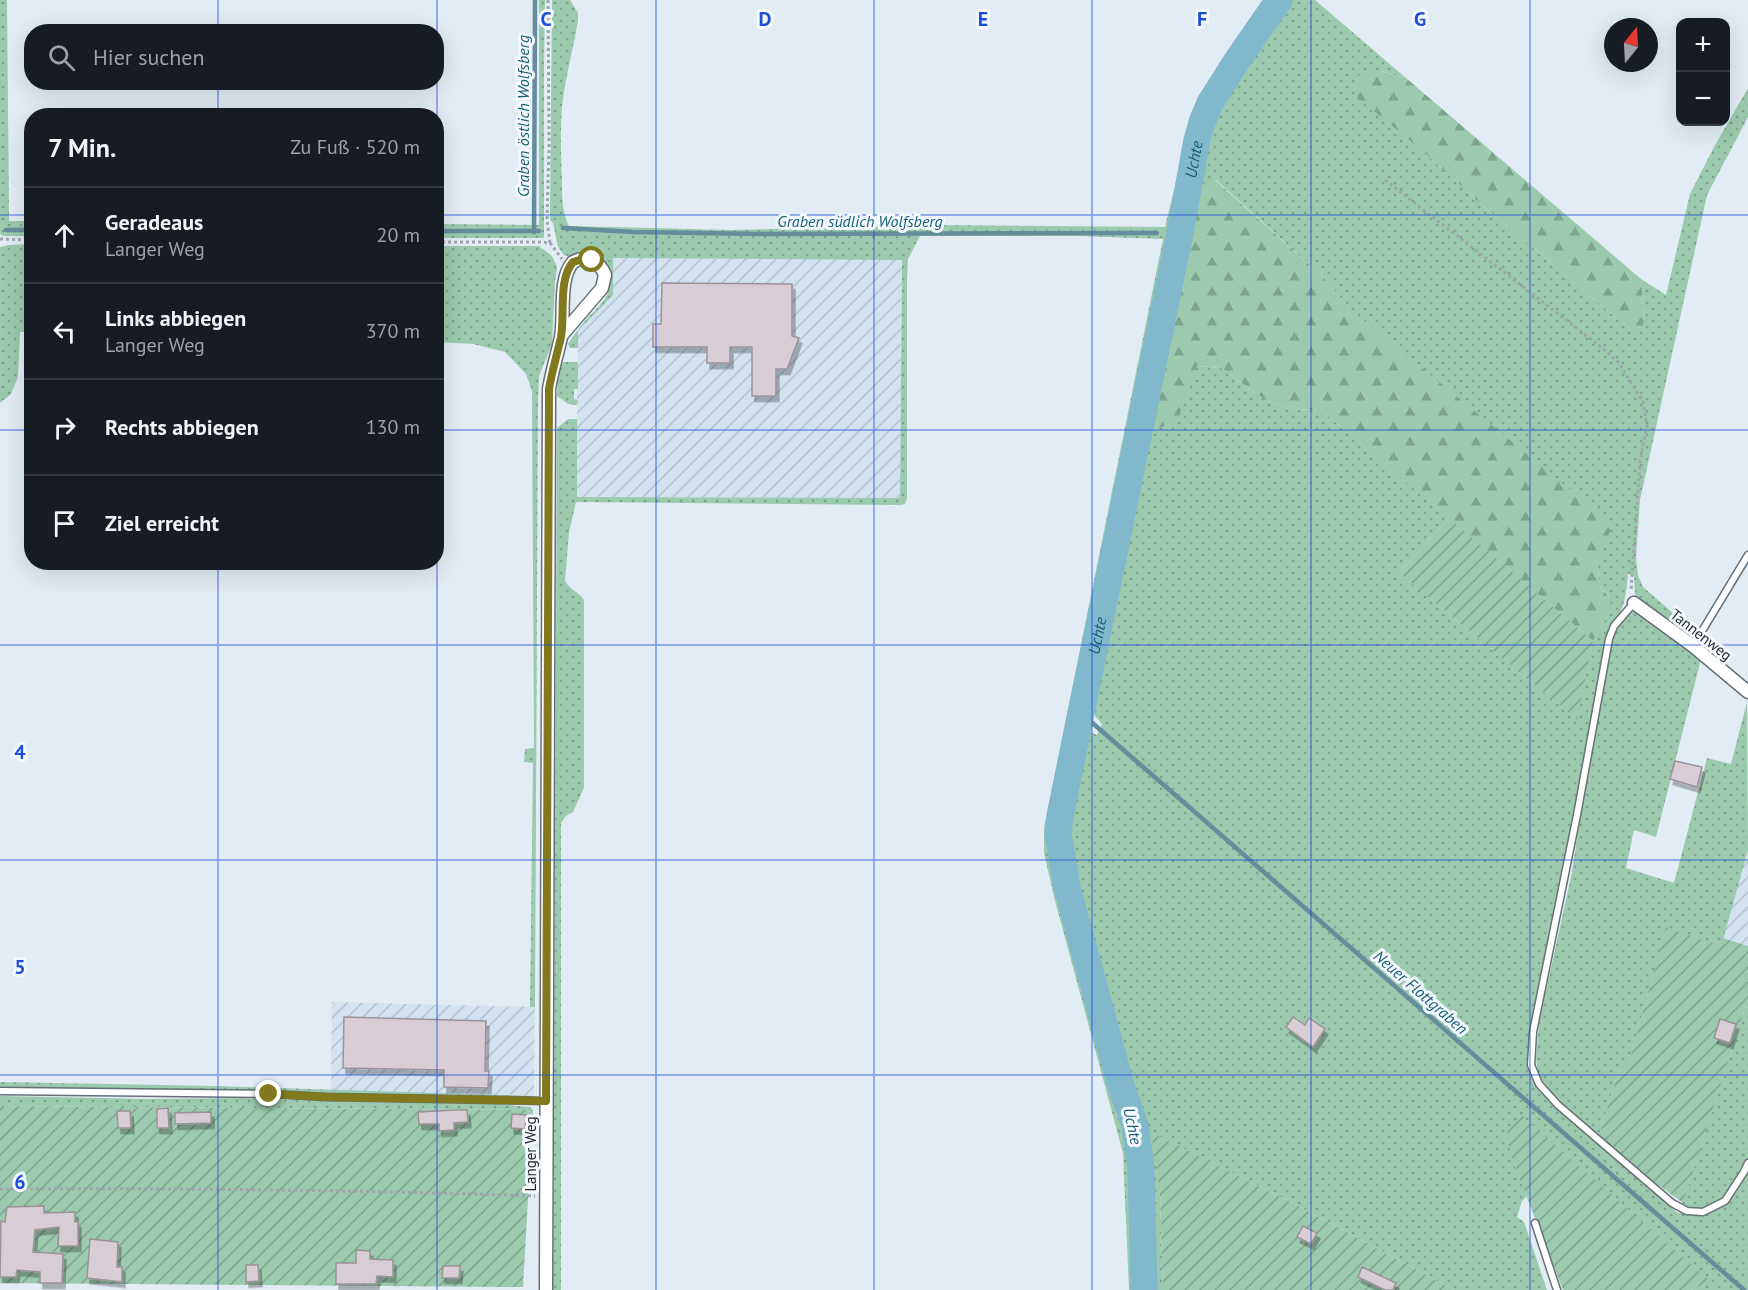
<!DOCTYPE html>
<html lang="de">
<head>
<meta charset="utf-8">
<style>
	:root { --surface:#171b24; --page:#242831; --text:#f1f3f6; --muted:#9ea1a6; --line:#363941 }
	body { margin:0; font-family:"PT Sans",sans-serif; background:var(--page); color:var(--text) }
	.controls { position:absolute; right:18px; top:18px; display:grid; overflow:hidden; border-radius:12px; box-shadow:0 6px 24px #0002 }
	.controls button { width:54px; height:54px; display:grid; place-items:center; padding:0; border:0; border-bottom:2px solid var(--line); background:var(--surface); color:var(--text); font:30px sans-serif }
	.compass { position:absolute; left:1604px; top:18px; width:54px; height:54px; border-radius:50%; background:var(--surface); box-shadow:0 6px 24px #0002; rotate:18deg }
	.stop { position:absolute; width:18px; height:18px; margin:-14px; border:4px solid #82781d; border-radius:50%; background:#fff }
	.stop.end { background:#82781d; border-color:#fff; box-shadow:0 2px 6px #0008 }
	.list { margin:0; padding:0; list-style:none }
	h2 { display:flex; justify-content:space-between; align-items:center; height:78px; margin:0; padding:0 24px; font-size:26px }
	h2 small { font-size:20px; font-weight:400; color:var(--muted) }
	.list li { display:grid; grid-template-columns:39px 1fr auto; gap:18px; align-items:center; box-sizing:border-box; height:96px; padding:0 24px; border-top:2px solid var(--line) }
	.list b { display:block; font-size:22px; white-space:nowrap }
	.list p { margin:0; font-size:20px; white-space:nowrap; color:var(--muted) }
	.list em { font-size:20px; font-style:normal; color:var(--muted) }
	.icon { flex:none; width:33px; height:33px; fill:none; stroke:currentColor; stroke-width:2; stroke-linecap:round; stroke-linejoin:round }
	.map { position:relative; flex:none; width:1748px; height:1290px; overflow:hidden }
	.search { position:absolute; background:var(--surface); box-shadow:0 6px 24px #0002; left:24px; top:24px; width:420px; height:66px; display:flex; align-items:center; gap:15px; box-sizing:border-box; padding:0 21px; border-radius:24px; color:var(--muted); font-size:22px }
	.panel { position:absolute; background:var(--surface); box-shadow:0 6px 24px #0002; left:24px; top:108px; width:420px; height:462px; border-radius:24px }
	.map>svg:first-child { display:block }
</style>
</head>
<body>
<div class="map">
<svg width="1748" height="1290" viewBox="0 0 1748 1290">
	<defs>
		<pattern id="industrial-furrows" width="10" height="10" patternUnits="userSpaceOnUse" patternTransform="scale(1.5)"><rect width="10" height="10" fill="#d2e2f0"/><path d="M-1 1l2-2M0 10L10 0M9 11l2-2" fill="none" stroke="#b4c2ce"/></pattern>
		<pattern id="grass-dots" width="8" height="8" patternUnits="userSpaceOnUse" patternTransform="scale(1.5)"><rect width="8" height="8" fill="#9bcaae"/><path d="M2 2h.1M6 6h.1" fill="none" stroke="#7ea48e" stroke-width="1.8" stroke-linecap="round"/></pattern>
		<pattern id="forest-firs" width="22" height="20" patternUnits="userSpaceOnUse" patternTransform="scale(1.5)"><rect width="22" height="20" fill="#9bcaae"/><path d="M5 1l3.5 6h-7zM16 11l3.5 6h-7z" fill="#7ea48e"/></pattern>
		<pattern id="garden-furrows" width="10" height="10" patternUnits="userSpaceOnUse" patternTransform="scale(1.5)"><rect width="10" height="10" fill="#9bcaae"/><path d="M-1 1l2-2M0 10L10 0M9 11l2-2" fill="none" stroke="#7ea48e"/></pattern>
		<filter id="shadow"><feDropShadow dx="3" dy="5.5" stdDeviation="0" flood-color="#0004"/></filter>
	</defs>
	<rect width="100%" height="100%" fill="#e2ecf4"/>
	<g fill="url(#industrial-furrows)">
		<polygon points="613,258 902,259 900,498 576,497 578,331 612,295"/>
		<polygon points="1748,850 1748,946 1723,938"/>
		<polygon points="332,1002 535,1007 534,1096 331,1091"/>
	</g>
	<g fill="url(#grass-dots)">
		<polygon points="0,0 7,0 9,221 31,221 31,236 3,236 0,234"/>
		<polygon points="539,0 545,0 544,62 544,238 437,238 437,224 539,225"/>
		<path d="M552,0H570L578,13V21C573,50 565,78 562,107C560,132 561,157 562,181C562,196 562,213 569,226L733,230L920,225L1165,227L1192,117L1207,87L1262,4L1265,0H1273L1213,87L1196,121L1054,818L1053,834L1054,850L1068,911L1107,1058L1131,1137L1135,1159L1139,1290H1129L1123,1153L1054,897L1044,853V828L1163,239L1078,236H920L908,259L907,277V498L905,504L900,505L576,502L569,532L565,581C570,590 579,592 584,600V788L573,812L566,816L561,823V1290H553L557,428L568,419H577V497L900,498L902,260L613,258V295L578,331V348H570L568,344C573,336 579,328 585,321C601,304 616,294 607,268L564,255L558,247L553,223L550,220Z"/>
		<path d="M1288,0H1315L1406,78L1381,71L1417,146L1482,205L1631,330L1644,319L1641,279L1666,295L1690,194L1714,147L1748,88V117L1707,195L1640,500L1636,558L1638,575L1643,587L1673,613L1687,625L1699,629L1691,635L1686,634L1639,602L1635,595L1634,575L1628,574C1627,586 1626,598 1622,608C1617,619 1610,628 1606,639L1563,872L1531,1031L1528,1054L1530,1075L1539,1091L1598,1145L1679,1214L1748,999V1290H1691L1709,1281L1511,1156L1527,1196L1522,1201L1517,1217L1524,1222L1547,1290H1454L1291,1202L1152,1133L1160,1196L1163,1290H1149L1147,1167L1144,1134L1097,977L1066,854L1065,827L1084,729L1097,735L1102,724L1095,716L1092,705L1147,422L1152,426L1197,366L1221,368L1267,401L1289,409L1321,410L1449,518L1399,573L1576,719L1593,641L1606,618L1609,596L1600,587L1598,568L1349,308L1323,277L1216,180L1197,199C1203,169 1209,133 1221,105C1238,67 1264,34 1288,0Z"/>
		<polygon points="31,244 31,332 20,332 18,377 11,394 0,403 0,247 9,245"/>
		<polygon points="436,246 539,246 552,256 556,264 557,269 555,281 552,344 539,376 538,399 535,1007 530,1007 533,763 524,762 525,749 534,748 532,391 526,374 505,352 473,344 437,342"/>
		<polygon points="563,362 578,362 578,389 574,389 574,399 578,400 577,405 568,404 557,396 558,373 560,364"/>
		<path d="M1637,611L1701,659L1656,837L1634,830L1626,868L1674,883L1707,758L1731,764L1747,702L1748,850L1721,947L1666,928L1628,1067L1619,1069L1599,1135L1548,1091L1538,1074L1536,1058L1539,1023L1572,872L1581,811L1612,639C1618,627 1623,615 1637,611Z"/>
		<polygon points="0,1082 216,1086 534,1096 534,1098 331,1095 259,1090 16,1088 0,1087"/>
		<polygon points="0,1096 150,1099 241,1098 361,1102 498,1104 530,1107 533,1110 0,1106"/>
	</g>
	<g fill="url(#forest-firs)">
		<polygon points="1369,68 1406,78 1641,279 1644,319 1642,330 1631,330 1482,205 1417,146 1354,95 1359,75"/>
		<polygon points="1215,180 1323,277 1349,308 1612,524 1598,568 1600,587 1611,599 1610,608 1606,618 1593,641 1321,410 1289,409 1267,401 1221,368 1197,366 1179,417 1165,426 1158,428 1152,426 1147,422 1150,407 1171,327 1197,199"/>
	</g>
	<g fill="url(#garden-furrows)">
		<polygon points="1449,518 1593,641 1577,720 1399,573"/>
		<polygon points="1666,927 1720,946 1723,938 1748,946 1748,999 1683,1203 1653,1181 1599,1135 1619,1069 1628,1066"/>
		<polygon points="0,1106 533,1110 523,1287 0,1283"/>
		<polygon points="1522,1116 1710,1281 1691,1290 1563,1290 1511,1156 1507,1131"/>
		<polygon points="1151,1132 1291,1202 1454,1290 1163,1290 1160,1196"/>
	</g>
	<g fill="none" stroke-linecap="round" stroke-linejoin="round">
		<g stroke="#658d9c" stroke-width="4.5">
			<polyline points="563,228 633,232 760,234 1157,233"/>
			<polyline points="6,230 32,230"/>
			<polyline points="436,231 539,231"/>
			<polyline points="534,232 535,0"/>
			<polyline points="1174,233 1180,233"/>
			<polyline points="1081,713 1744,1290"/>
		</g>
		<path stroke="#81b8cc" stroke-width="27" id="s1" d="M1144,1290L1141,1168L1135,1126L1120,1082L1067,887L1058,834L1060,816L1081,713L1180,233L1197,140L1202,122L1210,103L1238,59L1279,0"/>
	</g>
	<g fill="#d8cdd4" stroke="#9c9299" stroke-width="1.5" filter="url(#shadow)">
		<polygon points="662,283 792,284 792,336 799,338 787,369 776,369 776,396 752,396 752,347 730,347 730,363 707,363 707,347 653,347 653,324 661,324"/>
		<polygon points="1675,761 1702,767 1697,787 1670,779"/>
		<polygon points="344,1017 486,1021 485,1071 489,1071 488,1088 444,1087 444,1070 343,1068"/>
		<polygon points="1293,1017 1305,1025 1309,1018 1325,1029 1313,1047 1286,1027"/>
		<polygon points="1720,1019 1736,1024 1730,1043 1714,1038"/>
		<polygon points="168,1108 169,1128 157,1128 157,1109"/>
		<polygon points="455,1110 467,1110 468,1122 454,1123 454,1130 439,1131 439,1124 419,1124 418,1112"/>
		<polygon points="117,1111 130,1111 131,1128 118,1128"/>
		<polygon points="211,1112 211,1123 175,1124 175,1113"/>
		<polygon points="512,1114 526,1115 525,1129 511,1128"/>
		<polygon points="44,1206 44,1213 75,1212 75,1222 78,1222 78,1246 58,1246 59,1227 35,1230 33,1252 63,1254 62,1283 40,1283 40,1272 17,1270 16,1277 0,1277 1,1221 5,1222 7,1207"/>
		<polygon points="1303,1226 1317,1233 1311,1244 1297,1237"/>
		<polygon points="90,1239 118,1242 117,1267 122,1267 122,1282 87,1278"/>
		<polygon points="356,1250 370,1251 370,1259 393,1260 393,1277 377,1276 376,1284 336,1284 336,1263 356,1263"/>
		<polygon points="246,1265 258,1265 259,1281 246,1282"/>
		<polygon points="443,1266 460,1266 459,1278 442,1278"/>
		<polygon points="1362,1267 1396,1283 1393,1290 1385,1290 1358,1277"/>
	</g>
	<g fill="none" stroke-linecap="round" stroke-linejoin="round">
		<defs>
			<g id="lane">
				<polyline points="1634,603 1614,626 1609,639 1577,815 1533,1032 1531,1065 1539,1084 1558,1105 1672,1203 1687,1211 1703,1212 1725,1201 1744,1172 1748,1163"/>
				<polyline points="1693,646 1748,555"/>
				<polyline points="0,1091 269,1094 327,1097 546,1101"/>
				<polyline points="1535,1223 1557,1290"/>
			</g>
			<g id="street">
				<polyline points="1634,603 1693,646 1748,692"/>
				<path d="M546,1290L549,389C552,371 557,355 561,337C565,315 558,279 573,262C587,255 599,260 605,275L602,288L561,336"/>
			</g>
		</defs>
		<use href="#lane" stroke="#677077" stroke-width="9"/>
		<use href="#street" stroke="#677077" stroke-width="15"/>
		<g stroke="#9ea6ac" stroke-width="3" stroke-dasharray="3 3" stroke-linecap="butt">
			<polyline points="548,0 549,145 547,220 550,243"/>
			<polyline points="1385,180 1601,347 1619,363 1643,402 1647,426 1640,461 1631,590"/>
			<polyline points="0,239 32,240"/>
			<polyline points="436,242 541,242 550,243 562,259"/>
			<path d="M0,1189C178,1188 357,1190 535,1196"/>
		</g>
		<use href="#lane" stroke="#fff" stroke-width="6"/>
		<use href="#street" stroke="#fff" stroke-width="12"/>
	</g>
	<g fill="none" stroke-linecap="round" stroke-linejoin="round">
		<path stroke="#82781d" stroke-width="8" d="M269,1094L327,1097L546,1101L549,389C552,371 557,355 561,337C565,315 558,279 573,262L586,258L592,260"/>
	</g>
	<path fill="none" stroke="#1d4ed8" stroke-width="1.5" stroke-opacity="0.55" d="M218,0V32M437,0V1290M656,0V1290M874,0V1290M1092,0V1290M1311,0V1290M1530,0V1290M218,82V116M0,215H32M436,215H1748M0,430H32M436,430H1748M218,562V1290M0,645H1748M0,860H1748M0,1075H1748"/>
	<g text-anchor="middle" stroke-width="6" stroke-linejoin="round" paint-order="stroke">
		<g font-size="15" fill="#24282b" stroke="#f2f8fd">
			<text transform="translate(1701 635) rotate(38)" y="5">Tannenweg</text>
			<text transform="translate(531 1154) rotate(-90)" y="5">Langer Weg</text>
		</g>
		<g font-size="16" font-style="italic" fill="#185f74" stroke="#f2f8fd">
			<text transform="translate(523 116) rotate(-90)" y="6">Graben östlich Wolfsberg</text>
			<text dy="6" stroke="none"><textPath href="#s1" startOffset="1155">Uchte</textPath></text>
			<text x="860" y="227">Graben südlich Wolfsberg</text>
			<text dy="6" stroke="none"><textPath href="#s1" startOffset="669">Uchte</textPath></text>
			<text transform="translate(1421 992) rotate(41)" y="6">Neuer Flottgraben</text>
			<text transform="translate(1133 1126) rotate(78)" y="6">Uchte</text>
		</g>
	</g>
	<g font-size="20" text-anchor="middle" font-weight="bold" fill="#1d4ed8" stroke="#f2f8fd" stroke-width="6" stroke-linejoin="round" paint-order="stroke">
		<text x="546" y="26">C</text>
		<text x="765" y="26">D</text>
		<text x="983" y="26">E</text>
		<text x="1202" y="26">F</text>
		<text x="1420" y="26">G</text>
		<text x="20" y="759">4</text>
		<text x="20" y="974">5</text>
		<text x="20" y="1189">6</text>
	</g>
</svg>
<div class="controls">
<button>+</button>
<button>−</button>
</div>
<svg class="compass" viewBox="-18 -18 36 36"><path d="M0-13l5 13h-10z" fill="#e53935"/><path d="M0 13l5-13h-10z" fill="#9ea1a6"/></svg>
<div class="stop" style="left:592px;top:260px"></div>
<div class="stop end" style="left:269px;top:1094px"></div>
<div class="search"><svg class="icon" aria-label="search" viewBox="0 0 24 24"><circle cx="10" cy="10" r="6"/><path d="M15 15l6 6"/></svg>Hier suchen</div>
<section class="panel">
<h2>7 Min.<small>Zu Fuß · 520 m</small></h2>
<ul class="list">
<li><svg class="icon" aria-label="ahead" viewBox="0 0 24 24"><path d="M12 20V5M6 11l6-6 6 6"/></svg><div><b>Geradeaus</b><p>Langer Weg</p></div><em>20 m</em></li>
<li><svg class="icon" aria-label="left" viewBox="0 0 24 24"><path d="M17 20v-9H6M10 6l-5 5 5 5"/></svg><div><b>Links abbiegen</b><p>Langer Weg</p></div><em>370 m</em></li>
<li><svg class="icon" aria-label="right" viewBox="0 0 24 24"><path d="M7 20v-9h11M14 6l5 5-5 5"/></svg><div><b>Rechts abbiegen</b></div><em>130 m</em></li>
<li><svg class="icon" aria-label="arrive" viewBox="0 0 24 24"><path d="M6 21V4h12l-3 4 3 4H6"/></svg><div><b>Ziel erreicht</b></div></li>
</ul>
</section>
</div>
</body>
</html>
